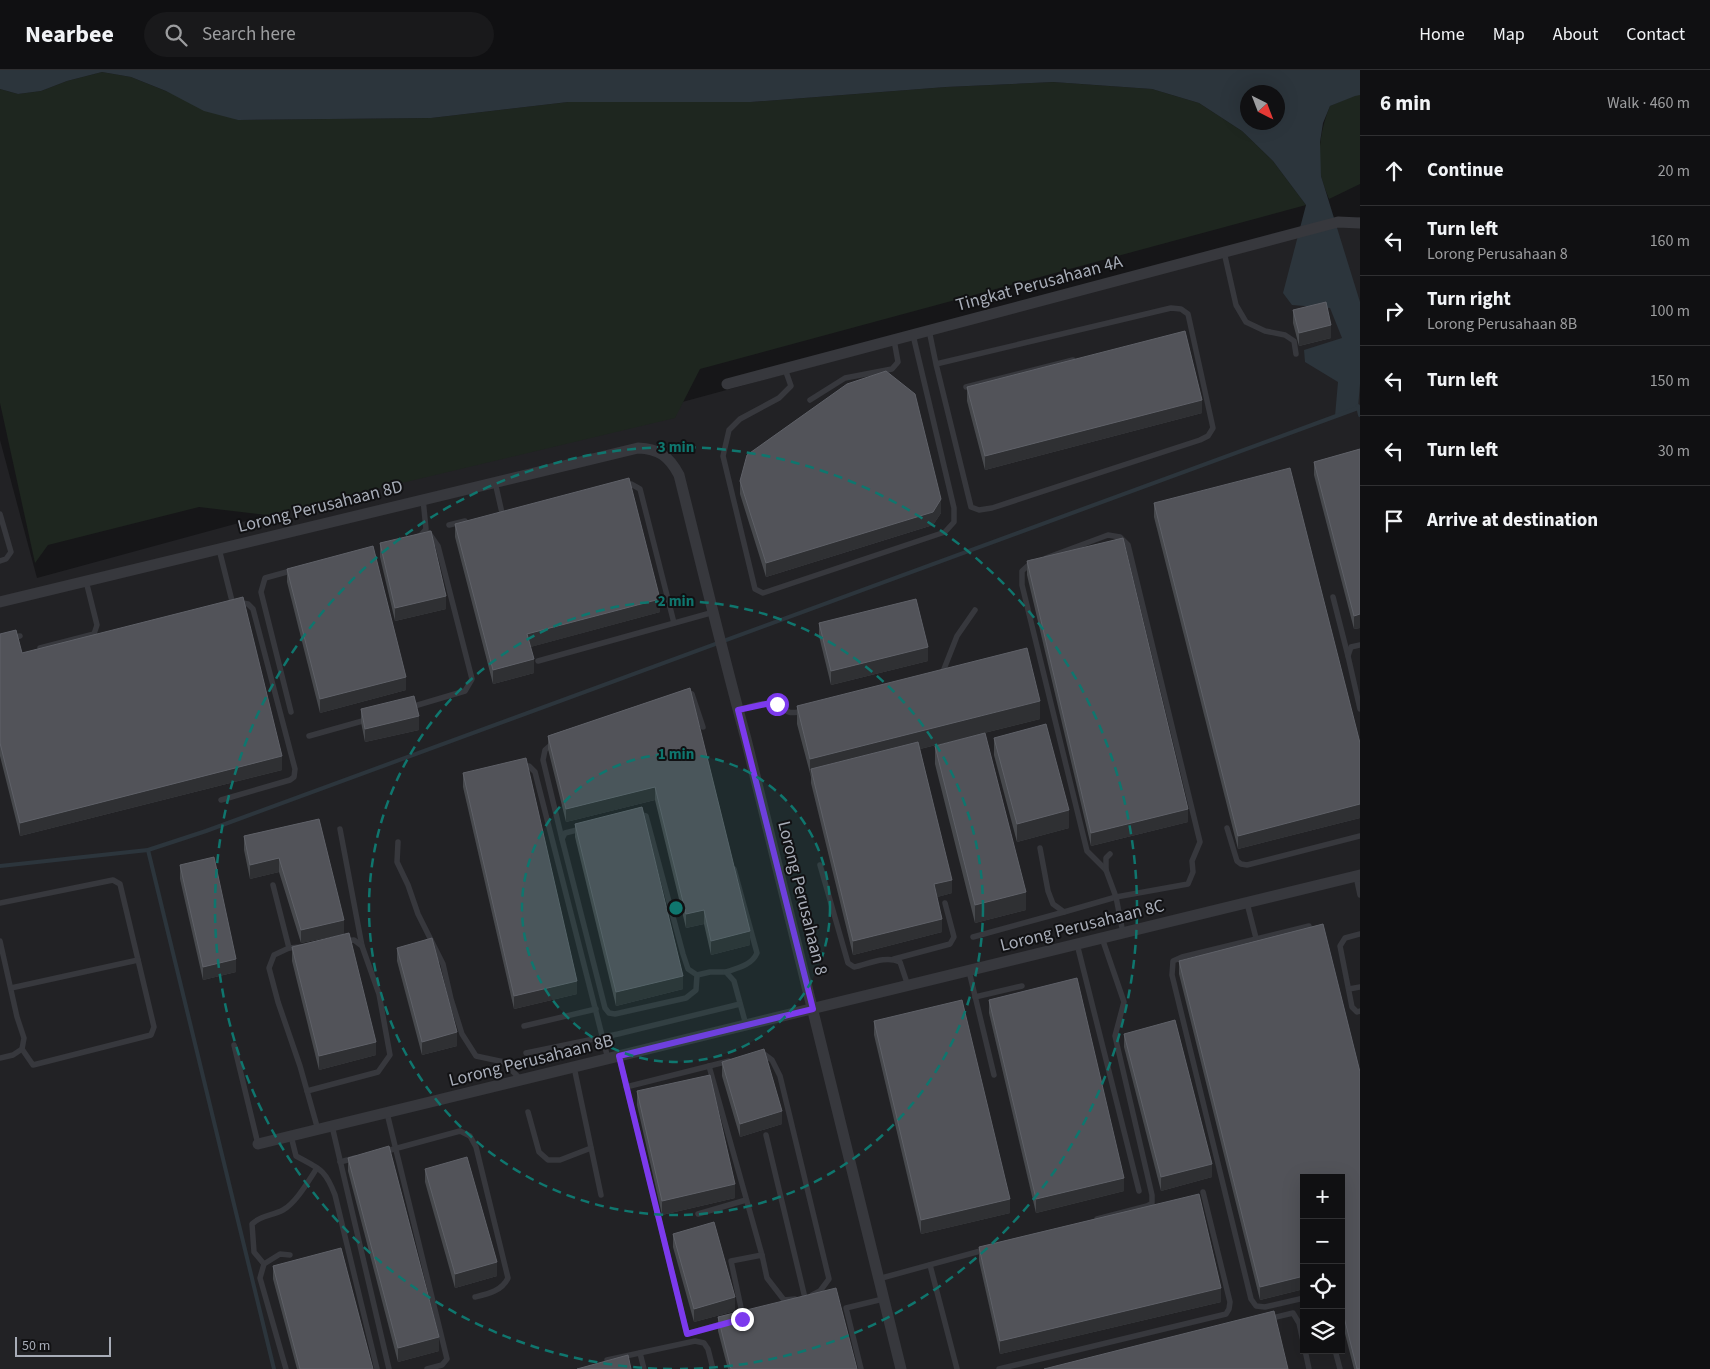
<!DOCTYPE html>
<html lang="en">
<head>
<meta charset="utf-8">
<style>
	:root { --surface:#101012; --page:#19191b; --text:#f1f3f6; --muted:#9c9d9f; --line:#303032 }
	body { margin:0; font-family:"Source Sans 3",sans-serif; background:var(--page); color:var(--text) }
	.controls { position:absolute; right:15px; bottom:15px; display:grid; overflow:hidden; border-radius:0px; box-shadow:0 5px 20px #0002 }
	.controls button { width:45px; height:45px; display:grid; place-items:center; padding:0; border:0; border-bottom:1px solid var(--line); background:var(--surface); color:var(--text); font:25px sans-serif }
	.compass { position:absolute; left:1240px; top:15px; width:45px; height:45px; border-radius:50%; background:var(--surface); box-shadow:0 5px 20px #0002; rotate:138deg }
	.scale { position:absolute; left:15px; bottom:12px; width:96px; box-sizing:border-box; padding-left:5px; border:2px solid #a8adb8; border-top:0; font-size:14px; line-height:18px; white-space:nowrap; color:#a8adb8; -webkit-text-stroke:4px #111113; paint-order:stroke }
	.stop { position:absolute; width:15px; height:15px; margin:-11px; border:4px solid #7c3aed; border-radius:50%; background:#fff }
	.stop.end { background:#7c3aed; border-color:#fff; box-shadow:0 1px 5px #0008 }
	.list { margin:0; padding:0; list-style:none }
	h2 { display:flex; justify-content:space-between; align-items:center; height:65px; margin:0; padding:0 20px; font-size:21px }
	h2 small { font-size:16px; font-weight:400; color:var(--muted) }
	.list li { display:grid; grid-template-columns:32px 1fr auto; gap:15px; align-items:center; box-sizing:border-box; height:70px; padding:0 20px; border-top:1px solid var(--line) }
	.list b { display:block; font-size:19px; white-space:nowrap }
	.list p { margin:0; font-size:16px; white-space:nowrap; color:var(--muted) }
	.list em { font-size:16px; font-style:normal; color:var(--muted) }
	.icon { flex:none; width:28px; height:28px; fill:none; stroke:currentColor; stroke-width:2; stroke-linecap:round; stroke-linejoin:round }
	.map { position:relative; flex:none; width:1360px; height:1299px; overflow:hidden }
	header { display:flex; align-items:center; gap:30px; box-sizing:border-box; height:70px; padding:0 25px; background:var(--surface); border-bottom:1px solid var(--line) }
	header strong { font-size:24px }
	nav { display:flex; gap:28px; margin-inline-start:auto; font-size:18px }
	.search { width:350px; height:45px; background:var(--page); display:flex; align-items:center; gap:12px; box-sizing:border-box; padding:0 18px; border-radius:28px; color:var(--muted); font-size:19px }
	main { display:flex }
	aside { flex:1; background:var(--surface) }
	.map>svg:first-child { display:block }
</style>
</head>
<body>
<header>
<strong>Nearbee</strong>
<div class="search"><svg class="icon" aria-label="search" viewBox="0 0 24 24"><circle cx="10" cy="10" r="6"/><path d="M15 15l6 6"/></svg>Search here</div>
<nav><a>Home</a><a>Map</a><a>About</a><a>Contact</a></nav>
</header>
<main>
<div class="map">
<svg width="1360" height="1299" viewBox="0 0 1360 1299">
	<rect width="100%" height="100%" fill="#161618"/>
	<path fill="#222225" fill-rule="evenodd" d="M1360,147V1299H0V370L37,508ZM1304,1108H1341V1280H1304Z"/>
	<g fill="#1e261f">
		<polygon points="102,2 131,7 238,50 431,48 568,32 751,32 946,17 1053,12 1152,19 1199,33 1242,61 1273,91 1306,135 700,299 675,348 267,445 199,437 48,475 35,493 0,333 0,19 18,24 41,21 67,11"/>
		<path d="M1355,25H1360V114L1329,129C1326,121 1323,114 1321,106C1317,82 1321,58 1330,36Z"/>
	</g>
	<path fill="#2c353c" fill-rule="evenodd" d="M0,0H1360V25L1355,26L1330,36L1323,53L1320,72L1321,106L1360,232V314L1358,338L1335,346L1338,312L1305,292L1304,280L1342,268L1330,238L1292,235L1283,223L1306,135L1273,91L1242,61L1199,33L1152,19L1053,12L946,17L751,32H568L431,48L238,50L204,41L166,21L131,7L102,2L67,11L41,21L18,24L0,19ZM1248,22H1278V52H1248Z"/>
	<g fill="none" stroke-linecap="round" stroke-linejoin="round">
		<g stroke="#2c353c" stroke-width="4">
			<polyline points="1358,336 1360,345"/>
			<polyline points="0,796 148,780"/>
			<polyline points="274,1299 148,780 206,761 1358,338"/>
		</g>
		<g stroke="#37383d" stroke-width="5.5">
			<polyline points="1224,182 1236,235 1246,252 1265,261 1285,265 1294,271 1296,284"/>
			<polyline points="929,260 936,294 971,437 979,440 992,438 1200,370 1208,366 1213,358 1188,244 1181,239 1171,238 936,294"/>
			<polyline points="785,299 791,316 779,328 740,349 729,360 723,386 755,519 763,523 945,462 954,452 954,438 913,265"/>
			<polyline points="966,317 1073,290"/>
			<polyline points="810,330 845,308 892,299 898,292 894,270"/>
			<polyline points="495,412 502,443"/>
			<polyline points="623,415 631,414 640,419 674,553"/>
			<polyline points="0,444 11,482 6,489 0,491"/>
			<polyline points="449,455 465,451"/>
			<polyline points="416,467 421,465 426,459 423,429"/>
			<polyline points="219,479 232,531 229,536"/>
			<polyline points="1032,492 1022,501 1022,515 1087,781 1106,800"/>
			<polyline points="1333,527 1348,586"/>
			<polyline points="0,570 20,566"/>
			<polyline points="1360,575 1351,577 1348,586 1360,639"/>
			<polyline points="40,578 94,564 97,555 86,511"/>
			<polyline points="538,591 714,542"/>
			<polyline points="942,604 957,566 975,540"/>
			<polyline points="685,622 692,624 703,657"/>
			<polyline points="411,637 465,621 472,609 438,476 429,463"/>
			<path d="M738,640C749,637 764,631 775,634C790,638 781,646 804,641"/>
			<polyline points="291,642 261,522 265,508 294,500"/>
			<polyline points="309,666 366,650"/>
			<polyline points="553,673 545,680 543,690 562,769"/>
			<polyline points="521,698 529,696 535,702 608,989"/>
			<polyline points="221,730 290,710 294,707 295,699 253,539 248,534 237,532"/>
			<polyline points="639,746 642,745 646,746 683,884 688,899 697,905 710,902 726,902 734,911 746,955"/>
			<polyline points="1227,758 1237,791 1241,794 1247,795 1360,766"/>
			<polyline points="340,759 362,876"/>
			<polyline points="581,759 565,763 562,769 605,938 609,943 615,944 686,928 696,920 697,905"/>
			<polyline points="398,772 397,792 408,815 418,844 443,894 451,929 462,964 476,986 504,992 521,1010"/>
			<polyline points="1040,778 1048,821 1053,834 1064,842 1116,827 1188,814 1193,802 1192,791 1200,772 1128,475 1120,467 1108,465 1046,488"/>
			<polyline points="1110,784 1106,788 1106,800 1116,827 1123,863"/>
			<path d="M820,795L848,893L854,897C868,894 886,885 900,892L908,916"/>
			<polyline points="1356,806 1360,825"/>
			<polyline points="273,815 289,878"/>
			<polyline points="0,833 113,810 120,814 154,957 151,965 33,995 22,979"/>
			<polyline points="1247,833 1257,872"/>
			<polyline points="1360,864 1345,868 1340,876 1352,937 1357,942 1360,941"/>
			<polyline points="973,867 1064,842"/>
			<polyline points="0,871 17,947 24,968 22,979 13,985 0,988"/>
			<polyline points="1077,874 1139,1121"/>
			<polyline points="300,877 289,878 274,885 269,898 278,932 300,996 318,1060"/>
			<polyline points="894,889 950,874 954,867 945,833"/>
			<polyline points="969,901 994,1005"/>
			<path d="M726,902C738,898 752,895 757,883L734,799"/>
			<polyline points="11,918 138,890"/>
			<polyline points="1349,919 1360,917"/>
			<polyline points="975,927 1022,916"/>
			<polyline points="524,956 596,939"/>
			<polyline points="234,975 258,1074"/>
			<polyline points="526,983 618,964 740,934"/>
			<polyline points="760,985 764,984 772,990 780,1006 829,1209 820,1221 812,1225"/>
			<polyline points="619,986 687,1264 725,1253"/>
			<polyline points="709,996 762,1185"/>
			<polyline points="574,997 601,1125"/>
			<polyline points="626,1017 729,991"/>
			<polyline points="307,1021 378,1002 390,985 379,924 362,876 354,870 344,871"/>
			<polyline points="528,1042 539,1082 548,1090 560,1090 591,1078"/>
			<polyline points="387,1043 447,1289 442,1295 427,1299"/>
			<polyline points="332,1056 389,1299"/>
			<polyline points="766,1065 805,1228"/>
			<path d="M291,1066L296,1086C320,1099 325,1099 335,1125L377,1299"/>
			<path d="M383,1082L460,1061L470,1066L476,1077L508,1208C502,1221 488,1224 475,1227"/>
			<polyline points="340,1092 355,1088"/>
			<polyline points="698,1144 746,1130"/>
			<polyline points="1097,1149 1147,1136 1152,1133 1152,1125 1115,966 1124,932 1102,868"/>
			<path d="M264,1194L254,1182L252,1154C261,1145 272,1146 283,1140C296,1133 309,1110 317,1098"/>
			<polyline points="930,1195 957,1299"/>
			<polyline points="878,1209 984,1180"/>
			<polyline points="1304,1228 1265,1237 1256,1236 1251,1229 1172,905 1173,891 1182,887 1309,856"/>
			<polyline points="743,1247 731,1191 762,1185 767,1208 784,1230 795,1229"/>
			<polyline points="1268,1249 1293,1243 1299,1253 1304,1276"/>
			<polyline points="1305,1280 1309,1299"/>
			<polyline points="1335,1280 1340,1299"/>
			<polyline points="640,1283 644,1299"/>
			<polyline points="607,1290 695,1271 704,1273 708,1279 713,1299"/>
			<polyline points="286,1299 260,1208 264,1194 280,1184 290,1185"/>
			<polyline points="861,1299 846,1238 883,1229"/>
			<polyline points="999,1299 1226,1244 1229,1239 1230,1232 1203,1122"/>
		</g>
		<g stroke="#37383d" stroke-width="11">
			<polyline points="727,314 1338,152 1360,153"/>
			<path d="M0,532L638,378C659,379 669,386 679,405C701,493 722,581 746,669L901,1299"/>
			<polyline points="258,1074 1360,805"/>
		</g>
	</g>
	<g fill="#47494d">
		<polygon points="1293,240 1331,268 1299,276 1293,253"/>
		<polygon points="967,317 1202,343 985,400 967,331"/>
		<polygon points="1360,379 1360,558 1354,559 1314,405 1314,392"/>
		<polygon points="740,411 941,443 933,455 766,507 740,424"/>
		<polygon points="1154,433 1360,673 1360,748 1238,779 1154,447"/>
		<polygon points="455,454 660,542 530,577 534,603 493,614 455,467"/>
		<polygon points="380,473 446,539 395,551 380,487"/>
		<polygon points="1027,491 1188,752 1091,776 1027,505"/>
		<polygon points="287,499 406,620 320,643 287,512"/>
		<polygon points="819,553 928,591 831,615 819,566"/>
		<polygon points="0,564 22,583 282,700 20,766 0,686"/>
		<polygon points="690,618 750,875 711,885 704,854 686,858 655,730 566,752 548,679 548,666"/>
		<polygon points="797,636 1040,649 920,679 952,823 937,827 942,862 853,885 811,713 811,707 797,654"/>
		<polygon points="361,639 419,660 365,672 361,652"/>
		<polygon points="994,668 1069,758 1017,772 994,685"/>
		<polygon points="935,676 1026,840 975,853 935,694"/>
		<polygon points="463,703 577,924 514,939 463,717"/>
		<polygon points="319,749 344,864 301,873 279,802 250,809 244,780 244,766"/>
		<polygon points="575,754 683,919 616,936 575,767"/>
		<polygon points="180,795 236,902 203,910 180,809"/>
		<polygon points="1323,854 1360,1299 1354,1299 1341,1248 1341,1108 1304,1108 1304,1219 1260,1230 1179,904 1179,891"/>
		<polygon points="292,877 376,985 319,1000 292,891"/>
		<polygon points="397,878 457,976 422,985 397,891"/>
		<polygon points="989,930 1124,1121 1036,1143 989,943"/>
		<polygon points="874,951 1010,1143 921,1164 874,965"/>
		<polygon points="1124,964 1212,1107 1161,1121 1124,977"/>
		<polygon points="722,992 782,1054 740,1067 722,1006"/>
		<polygon points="637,1021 735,1128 662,1145 637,1035"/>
		<polygon points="348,1088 439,1281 398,1292 348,1101"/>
		<polygon points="425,1099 497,1206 455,1218 425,1112"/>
		<polygon points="673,1164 735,1241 694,1252 673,1177"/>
		<polygon points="979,1177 1221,1232 1000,1284 979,1191"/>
		<polygon points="273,1196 373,1299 297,1299 273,1209"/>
		<polygon points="718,1247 857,1299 728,1299 718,1261"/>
	</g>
	<g fill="#2f3033">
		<polygon points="1331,255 1331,268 1299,276 1299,263"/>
		<polygon points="1202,330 1202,343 985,400 985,386"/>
		<polygon points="941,429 941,443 933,455 766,507 766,493"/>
		<polygon points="446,526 446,539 395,551 395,538"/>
		<polygon points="660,529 660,542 527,578 527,564"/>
		<polygon points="1360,544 1360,558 1354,559 1354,546"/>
		<polygon points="928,577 928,591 831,615 831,601"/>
		<polygon points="534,589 534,603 493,614 493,600"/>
		<polygon points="406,607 406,620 320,643 320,629"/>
		<polygon points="1040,631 1040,649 812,706 811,699 810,707 810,689"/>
		<polygon points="419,646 419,660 365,672 365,659"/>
		<polygon points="282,686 282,700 20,766 20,753"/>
		<polygon points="655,717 655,730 566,752 566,739"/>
		<polygon points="1360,734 1360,748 1238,779 1238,766"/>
		<polygon points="1188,739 1188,752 1091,776 1091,763"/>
		<polygon points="1069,740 1069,758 1017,772 1017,754"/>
		<polygon points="279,788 279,802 250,809 250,795"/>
		<polygon points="952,810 952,823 934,828 934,814"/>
		<polygon points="1026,822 1026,840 975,853 975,835"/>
		<polygon points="704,840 704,854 686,858 686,844"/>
		<polygon points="942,849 942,862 853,885 853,871"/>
		<polygon points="344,850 344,864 301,873 301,860"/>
		<polygon points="750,861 750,875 711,885 711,871"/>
		<polygon points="236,889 236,902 203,910 203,897"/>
		<polygon points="683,906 683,919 616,936 616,922"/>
		<polygon points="577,911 577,924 514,939 514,926"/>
		<polygon points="457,962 457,976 422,985 422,972"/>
		<polygon points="376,972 376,985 319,1000 319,986"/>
		<polygon points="782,1041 782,1054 740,1067 740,1054"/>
		<polygon points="1212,1094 1212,1107 1161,1121 1161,1107"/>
		<polygon points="1124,1108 1124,1121 1036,1143 1036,1129"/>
		<polygon points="735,1114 735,1128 662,1145 662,1131"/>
		<polygon points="1010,1129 1010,1143 921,1164 921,1150"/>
		<polygon points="497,1192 497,1206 455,1218 455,1204"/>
		<polygon points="1304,1206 1304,1219 1260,1230 1260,1217"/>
		<polygon points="1221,1218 1221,1232 1000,1284 1000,1271"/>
		<polygon points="735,1227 735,1241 694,1252 694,1239"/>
		<polygon points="439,1267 439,1281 398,1292 398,1278"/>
	</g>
	<g fill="#525359" stroke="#5f6168">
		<polygon points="1326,232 1331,255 1299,263 1293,240"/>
		<polygon points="1185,261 1202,330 985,386 967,317"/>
		<polygon points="886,301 915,324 941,429 933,442 766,493 740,411 747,385 847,314"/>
		<polygon points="1360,379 1360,544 1354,546 1314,392"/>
		<polygon points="1290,398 1360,673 1360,734 1238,766 1154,433"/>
		<polygon points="629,408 660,529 527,564 534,589 493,600 455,454"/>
		<polygon points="431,461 446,526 395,538 380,473"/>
		<polygon points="1123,468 1188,739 1091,763 1027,491"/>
		<polygon points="373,476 406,607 320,629 287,499"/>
		<polygon points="243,527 282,686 20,753 0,673 0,564 16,560 22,583"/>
		<polygon points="916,529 928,577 831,601 819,553"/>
		<polygon points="1027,578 1040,631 810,689 797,636"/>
		<polygon points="690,618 750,861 711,871 704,840 686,844 655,717 566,739 548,666"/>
		<polygon points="414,626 419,646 365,659 361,639"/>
		<polygon points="1046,654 1069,740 1017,754 994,668"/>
		<polygon points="985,663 1026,822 975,835 935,676"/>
		<polygon points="918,672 952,810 934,814 942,849 853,871 811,699"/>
		<polygon points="526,688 577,911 514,926 463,703"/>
		<polygon points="642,737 683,906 616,922 575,754"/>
		<polygon points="319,749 344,850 301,860 279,788 250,795 244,766"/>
		<polygon points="214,787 236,889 203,897 180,795"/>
		<polygon points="1323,854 1360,1002 1360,1299 1357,1299 1341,1235 1341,1108 1304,1108 1304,1206 1260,1217 1179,891"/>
		<polygon points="349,863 376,972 319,986 292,877"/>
		<polygon points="432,868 457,962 422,972 397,878"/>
		<polygon points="1077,908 1124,1108 1036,1129 989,930"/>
		<polygon points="962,930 1010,1129 921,1150 874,951"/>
		<polygon points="1175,950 1212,1094 1161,1107 1124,964"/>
		<polygon points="764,979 782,1041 740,1054 722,992"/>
		<polygon points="710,1005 735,1114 662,1131 637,1021"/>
		<polygon points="389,1076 439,1267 398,1278 348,1088"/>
		<polygon points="467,1087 497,1192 455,1204 425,1099"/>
		<polygon points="1199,1124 1221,1218 1000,1271 979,1177"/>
		<polygon points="714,1152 735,1227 694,1239 673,1164"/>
		<polygon points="341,1178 373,1299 300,1299 273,1196"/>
		<polygon points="836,1218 857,1299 731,1299 718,1247"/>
		<polygon points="1274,1241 1288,1299 1044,1299"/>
		<polygon points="628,1285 631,1299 577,1299"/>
	</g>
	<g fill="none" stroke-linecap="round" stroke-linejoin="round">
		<polyline stroke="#7c3aed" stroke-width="6" points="742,1249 687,1264 619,986 813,939 738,640 766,634 777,634"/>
	</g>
	<circle cx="676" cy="838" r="154" fill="#0f766e" fill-opacity=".12"/>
	<g fill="none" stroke="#0f766e" stroke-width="2.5" stroke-dasharray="9 6">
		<circle cx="676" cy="838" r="154"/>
		<circle cx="676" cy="838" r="307"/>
		<path d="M672 1299A461 461 0 1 1 680 1299"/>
	</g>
	<g text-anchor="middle" stroke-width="4" stroke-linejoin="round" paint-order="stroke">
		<g font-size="18" fill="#a8adb8" stroke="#111113">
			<text transform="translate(1039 213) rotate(-15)" y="6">Tingkat Perusahaan 4A</text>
			<text transform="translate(320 436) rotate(-14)" y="6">Lorong Perusahaan 8D</text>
			<text transform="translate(803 828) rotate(76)" y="6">Lorong Perusahaan 8</text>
			<text transform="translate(1082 855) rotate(-14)" y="6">Lorong Perusahaan 8C</text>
			<text transform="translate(531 990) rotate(-14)" y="6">Lorong Perusahaan 8B</text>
		</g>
	</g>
	<circle cx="676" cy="838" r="8" fill="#0f766e" stroke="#111113" stroke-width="2.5"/>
	<g font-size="15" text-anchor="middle" font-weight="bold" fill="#0f766e" stroke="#111113" stroke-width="4" stroke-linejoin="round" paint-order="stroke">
		<text x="676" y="382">3 min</text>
		<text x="676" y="536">2 min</text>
		<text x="676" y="689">1 min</text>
	</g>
</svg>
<div class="controls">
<button>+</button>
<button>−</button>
<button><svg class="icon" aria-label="locate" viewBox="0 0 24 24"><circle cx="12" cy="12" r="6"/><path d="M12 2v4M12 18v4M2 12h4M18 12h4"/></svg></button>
<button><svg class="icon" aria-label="layers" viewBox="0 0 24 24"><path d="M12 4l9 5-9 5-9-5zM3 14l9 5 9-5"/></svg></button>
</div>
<svg class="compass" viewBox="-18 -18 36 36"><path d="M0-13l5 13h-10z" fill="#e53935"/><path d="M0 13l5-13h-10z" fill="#9c9d9f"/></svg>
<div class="scale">50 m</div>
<div class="stop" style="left:777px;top:634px"></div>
<div class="stop end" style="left:742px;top:1249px"></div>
</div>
<aside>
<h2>6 min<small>Walk · 460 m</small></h2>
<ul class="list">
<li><svg class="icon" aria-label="ahead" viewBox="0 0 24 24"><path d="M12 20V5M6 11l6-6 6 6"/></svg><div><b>Continue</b></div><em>20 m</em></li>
<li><svg class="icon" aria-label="left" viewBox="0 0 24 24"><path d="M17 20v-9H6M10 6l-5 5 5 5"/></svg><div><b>Turn left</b><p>Lorong Perusahaan 8</p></div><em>160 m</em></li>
<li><svg class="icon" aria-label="right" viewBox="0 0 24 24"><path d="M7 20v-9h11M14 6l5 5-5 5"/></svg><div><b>Turn right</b><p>Lorong Perusahaan 8B</p></div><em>100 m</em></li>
<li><svg class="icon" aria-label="left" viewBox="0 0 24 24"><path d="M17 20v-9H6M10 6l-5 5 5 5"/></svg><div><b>Turn left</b></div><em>150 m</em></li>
<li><svg class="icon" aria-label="left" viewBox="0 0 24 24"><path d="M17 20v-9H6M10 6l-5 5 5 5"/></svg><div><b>Turn left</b></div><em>30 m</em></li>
<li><svg class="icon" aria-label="arrive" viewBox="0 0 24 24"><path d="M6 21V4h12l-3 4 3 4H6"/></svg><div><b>Arrive at destination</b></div></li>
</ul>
</aside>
</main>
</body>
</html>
